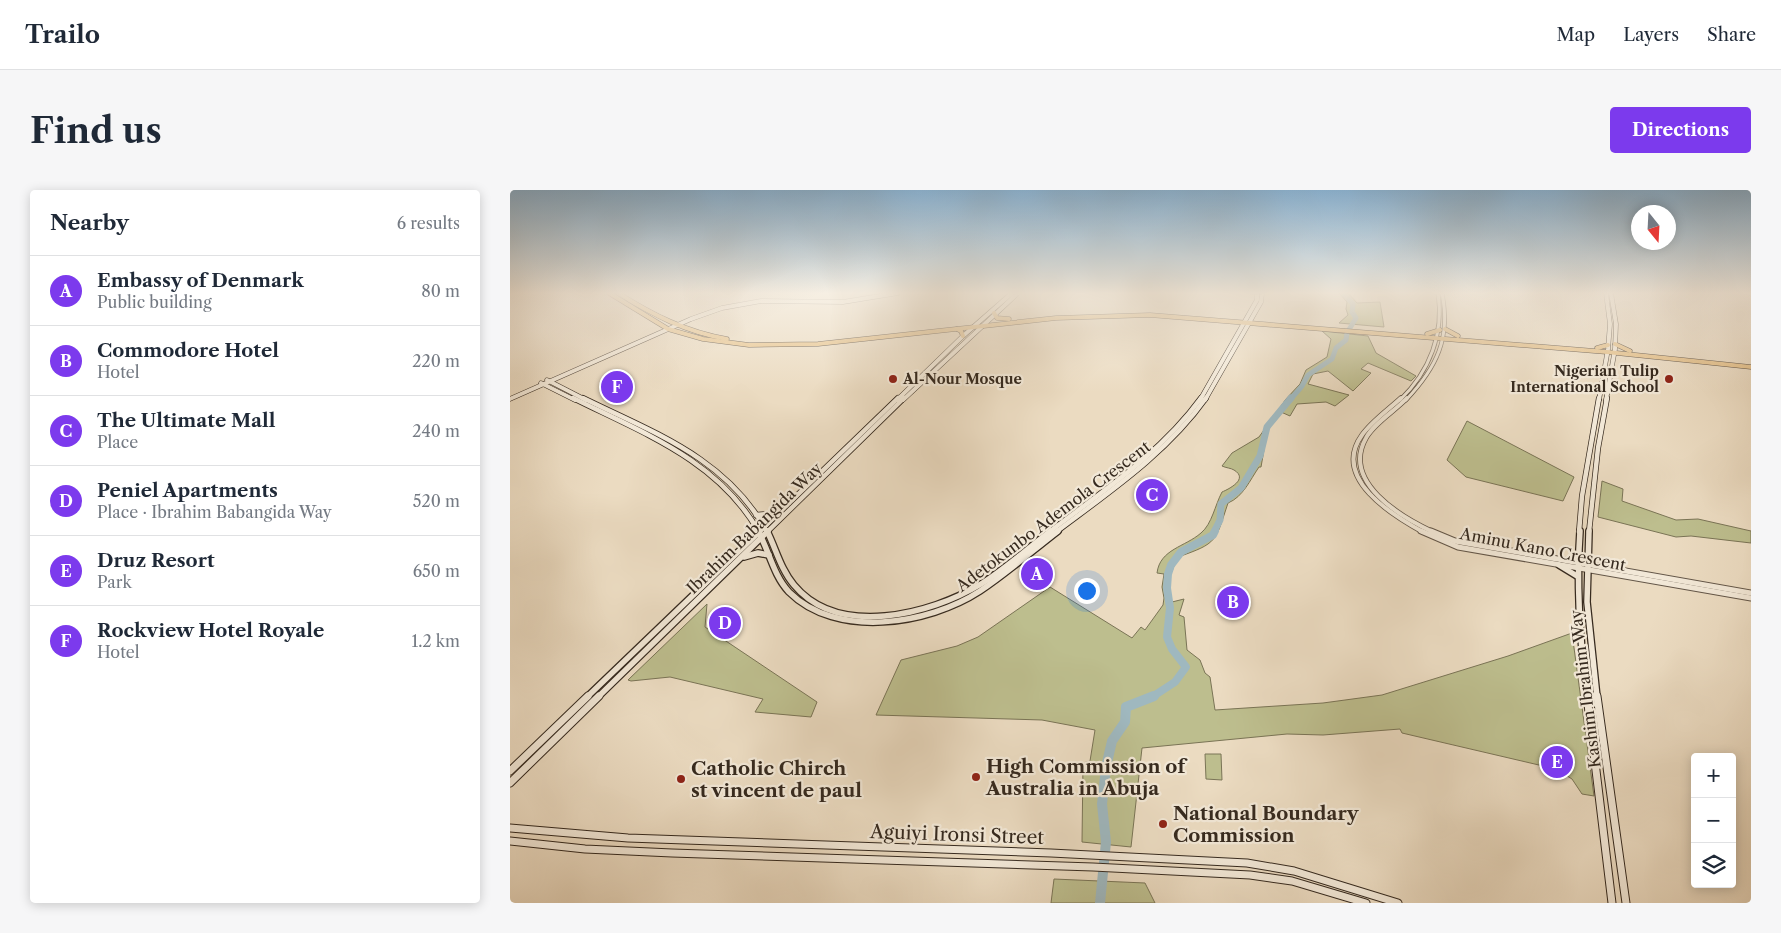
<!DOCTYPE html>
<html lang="en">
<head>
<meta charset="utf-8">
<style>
	:root { --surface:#fff; --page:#f6f6f7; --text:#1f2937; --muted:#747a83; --line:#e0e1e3; --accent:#7c3aed }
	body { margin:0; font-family:"Libre Caslon Text",serif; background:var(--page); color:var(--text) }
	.controls { position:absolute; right:15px; bottom:15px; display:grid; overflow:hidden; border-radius:5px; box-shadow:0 2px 12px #0003 }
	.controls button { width:45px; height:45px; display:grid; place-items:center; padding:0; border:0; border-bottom:1px solid var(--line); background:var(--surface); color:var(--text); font:25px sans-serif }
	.compass { position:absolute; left:1121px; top:15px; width:45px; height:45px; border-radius:50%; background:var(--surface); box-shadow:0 2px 12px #0003; rotate:162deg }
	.you { position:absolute; left:576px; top:400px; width:18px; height:18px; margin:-12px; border:4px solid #fff; border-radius:50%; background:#1a73e8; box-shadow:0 0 0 8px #1a73e833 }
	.badge { display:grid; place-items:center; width:32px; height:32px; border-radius:50%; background:var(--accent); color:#fff; font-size:16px; font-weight:700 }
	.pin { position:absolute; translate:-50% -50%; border:2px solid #fff; box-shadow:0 1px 5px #0006 }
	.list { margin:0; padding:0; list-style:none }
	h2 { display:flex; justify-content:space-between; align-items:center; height:65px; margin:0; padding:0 20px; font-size:21px }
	h2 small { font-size:16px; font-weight:400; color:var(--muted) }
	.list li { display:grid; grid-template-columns:32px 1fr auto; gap:15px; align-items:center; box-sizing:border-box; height:70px; padding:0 20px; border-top:1px solid var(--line) }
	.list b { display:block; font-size:19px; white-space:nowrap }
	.list p { margin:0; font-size:16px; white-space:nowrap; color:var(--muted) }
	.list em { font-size:16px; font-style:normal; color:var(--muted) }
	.icon { flex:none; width:28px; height:28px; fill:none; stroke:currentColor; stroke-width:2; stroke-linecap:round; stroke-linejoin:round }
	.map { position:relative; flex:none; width:1241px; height:713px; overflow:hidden; border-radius:5px }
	header { display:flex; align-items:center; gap:30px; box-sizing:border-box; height:70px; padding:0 25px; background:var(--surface); border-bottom:1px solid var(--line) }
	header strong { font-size:24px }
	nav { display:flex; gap:28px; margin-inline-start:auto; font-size:18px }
	.intro { display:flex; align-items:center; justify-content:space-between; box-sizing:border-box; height:120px; padding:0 30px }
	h1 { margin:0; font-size:35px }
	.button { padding:12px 22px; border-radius:5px; background:var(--accent); color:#fff; font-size:18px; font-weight:700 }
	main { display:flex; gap:30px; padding:0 30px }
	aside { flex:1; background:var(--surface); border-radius:5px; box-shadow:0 2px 12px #0003 }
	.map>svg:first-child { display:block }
</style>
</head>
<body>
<header>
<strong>Trailo</strong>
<nav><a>Map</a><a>Layers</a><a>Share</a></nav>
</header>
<div class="intro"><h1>Find us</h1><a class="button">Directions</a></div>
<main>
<aside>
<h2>Nearby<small>6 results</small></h2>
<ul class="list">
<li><span class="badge">A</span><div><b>Embassy of Denmark</b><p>Public building</p></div><em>80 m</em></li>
<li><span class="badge">B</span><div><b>Commodore Hotel</b><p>Hotel</p></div><em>220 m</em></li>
<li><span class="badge">C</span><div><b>The Ultimate Mall</b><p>Place</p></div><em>240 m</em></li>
<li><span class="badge">D</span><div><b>Peniel Apartments</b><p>Place · Ibrahim Babangida Way</p></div><em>520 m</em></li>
<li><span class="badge">E</span><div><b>Druz Resort</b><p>Park</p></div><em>650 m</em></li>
<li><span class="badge">F</span><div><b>Rockview Hotel Royale</b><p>Hotel</p></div><em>1.2 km</em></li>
</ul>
</aside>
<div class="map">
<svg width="1241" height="713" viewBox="0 0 1241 713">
	<rect width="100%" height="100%" fill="#ebdbc1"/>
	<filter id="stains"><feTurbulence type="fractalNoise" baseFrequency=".004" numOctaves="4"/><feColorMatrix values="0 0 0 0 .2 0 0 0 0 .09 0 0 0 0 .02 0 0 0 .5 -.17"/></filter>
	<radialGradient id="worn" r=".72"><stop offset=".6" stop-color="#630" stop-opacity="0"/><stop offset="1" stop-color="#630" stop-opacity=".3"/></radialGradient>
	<g fill="#bdbe8e" stroke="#7a7456">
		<polygon points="829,103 838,103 847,113 870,112 874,137 829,133 838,125 836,119 837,112"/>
		<path d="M812,141L858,146L866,163L906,186L901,191L858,173L851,179L861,183L843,201L818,181L803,184L798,194L839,205L825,216L816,212L787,214L780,226L771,222L758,237L751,277H749C740,290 733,307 718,313C705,352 708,353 668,367C662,381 653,398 662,412L674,409L669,425L674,427L677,460L690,470L695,483L700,487L705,520L813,513L872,505L998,466L1062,443L1084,606L1072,604L1062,589L1046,579L892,543L890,539L813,545L777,544L632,558L621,657L572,652L573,573L580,571L585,540L532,530L366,525L391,470L447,456L468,447L540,397L622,448L631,437L635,440L653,415L654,408L652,397L654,384L647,383C650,359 675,357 691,343C702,334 705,315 712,302C719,299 739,289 724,280C721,278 716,278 712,276L722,263L749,247L776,209L790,194L796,180L817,167L821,149Z"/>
		<polygon points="957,231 1064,287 1053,311 956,287 937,270"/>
		<polygon points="1092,291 1113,299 1112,311 1166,330 1188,329 1241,341 1241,353 1181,346 1166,347 1088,327"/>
		<polygon points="197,414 195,437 307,512 301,527 245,522 253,509 160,487 121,491 118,490"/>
		<polygon points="695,564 711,564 712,590 696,589"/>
		<polygon points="544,689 635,693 645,713 541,713"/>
	</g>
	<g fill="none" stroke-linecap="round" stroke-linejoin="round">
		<polyline stroke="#9fb8bf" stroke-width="5" points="780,210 792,196 798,185 822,169 826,158 836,150 837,143 846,128 842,122 843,114 833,103"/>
		<polyline stroke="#9fb8bf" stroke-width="7" points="704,342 710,330 711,314 731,298 750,266 757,237 781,208"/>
		<polyline stroke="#9fb8bf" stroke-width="8" points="642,507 665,492 676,477 662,459 657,447 660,418 657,398 658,384 661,375 671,362 703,345 705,341"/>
		<polyline stroke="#9fb8bf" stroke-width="10" points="590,713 596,652 592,614 596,577 602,551 615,532 616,517 644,506"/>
		<defs>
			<g id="tertiary-far2">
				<path d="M890,210C920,181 934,144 928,103"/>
				<path d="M896,210C927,177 941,148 932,103"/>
			</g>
			<g id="tertiary-far1">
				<path d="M891,208C878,220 862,231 852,245C821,288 882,325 913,342"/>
				<path d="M897,208C885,221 864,233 856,248C831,292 891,327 923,342"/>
			</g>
			<g id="tertiary">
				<polyline points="911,341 948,357 1241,408"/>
				<polyline points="921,341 945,351 1241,403"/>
			</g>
			<g id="secondary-far3">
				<polyline points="37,190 76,210"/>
				<polyline points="31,193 65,210"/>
				<polyline points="0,209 181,129 212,118 251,111 333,112 388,103"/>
				<polyline points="387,210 453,146 502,103"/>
				<polyline points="393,210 508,103"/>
				<polyline points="690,210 747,110 747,103"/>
				<polyline points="695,210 751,112 752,103"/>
				<polyline points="1089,210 1098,159 1100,134 1096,103"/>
				<polyline points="1096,210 1105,159 1106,134 1101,103"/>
			</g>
			<g id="secondary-far2">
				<path d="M63,208C133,243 208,270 249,342"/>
				<path d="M73,208C144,243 217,268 257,342"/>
				<polyline points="246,325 268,323"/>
				<polyline points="249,342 388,208"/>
				<polyline points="257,342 394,208"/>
				<path d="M539,342C593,301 651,263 691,208"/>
				<path d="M546,342C599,302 657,263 696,208"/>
				<polyline points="1069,342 1072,306 1089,208"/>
				<polyline points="1079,342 1088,258 1097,208"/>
			</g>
			<g id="secondary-far1">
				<path d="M248,341C259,360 263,385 279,402C326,449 418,435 470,401C497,383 522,361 548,341"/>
				<path d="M257,341C266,359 271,380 284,395C328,448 420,425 471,394C495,379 518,358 541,341"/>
				<path d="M1070,341C1066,397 1070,452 1077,507"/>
				<polyline points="1079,341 1077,412 1087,507"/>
				<polyline points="234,367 248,363 259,365"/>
				<polyline points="1049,375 1067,386"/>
				<polyline points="77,507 250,341"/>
				<polyline points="88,507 258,341"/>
			</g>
			<g id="secondary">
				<polyline points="1077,506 1102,713"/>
				<polyline points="1087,506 1116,713"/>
				<polyline points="0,581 78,506"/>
				<polyline points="0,593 89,506"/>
				<polyline points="0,638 118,648 541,663 737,673 784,681 888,713"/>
				<polyline points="0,651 75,659 162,663 583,677 740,685 782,691 856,713"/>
			</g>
			<g id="primary">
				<polyline points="99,103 158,139 193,149 239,155 308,154 546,128 640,125 1097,162 1241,177"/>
				<path d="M108,103C143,125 176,142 217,149"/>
				<polyline points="484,123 487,128 499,129"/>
				<polyline points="447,139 451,141 453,146"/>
				<polyline points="935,139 948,146"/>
				<polyline points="917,144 930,140"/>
				<polyline points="1105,154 1120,161"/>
				<polyline points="1087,158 1098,155"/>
			</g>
		</defs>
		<use href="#tertiary-far2" stroke="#635648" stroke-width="4.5"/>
		<use href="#tertiary-far1" stroke="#635648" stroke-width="5.5"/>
		<use href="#tertiary" stroke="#635648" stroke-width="7"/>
		<use href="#secondary-far3" stroke="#362a1f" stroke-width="5"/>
		<use href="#secondary-far2" stroke="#362a1f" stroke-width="6"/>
		<use href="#secondary-far1" stroke="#362a1f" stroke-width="8"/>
		<use href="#secondary" stroke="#362a1f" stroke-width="9"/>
		<use href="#primary" stroke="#362a1f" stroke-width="5"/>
		<use href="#tertiary-far2" stroke="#f2e8d7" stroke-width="3"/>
		<use href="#tertiary-far1" stroke="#f2e8d7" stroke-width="4"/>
		<use href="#tertiary" stroke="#f2e8d7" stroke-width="5"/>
		<use href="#secondary-far3" stroke="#f2e8d7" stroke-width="4"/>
		<use href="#secondary-far2" stroke="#f2e8d7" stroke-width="4.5"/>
		<use href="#secondary-far1" stroke="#f2e8d7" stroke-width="5.5"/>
		<use href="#secondary" stroke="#f2e8d7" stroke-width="7"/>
		<use href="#primary" stroke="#e6be80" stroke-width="4"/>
	</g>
	<linearGradient id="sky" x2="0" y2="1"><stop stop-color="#8bb6d8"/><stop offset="0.51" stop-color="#f6efe3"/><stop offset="1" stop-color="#f6efe3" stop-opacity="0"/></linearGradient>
	<rect width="1241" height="202" fill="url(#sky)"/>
	<g fill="#8f2418" stroke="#f2e8d7" stroke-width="2">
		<circle cx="383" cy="189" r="5"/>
		<circle cx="1159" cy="189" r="5"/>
		<circle cx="466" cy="587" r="5"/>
		<circle cx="171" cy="589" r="5"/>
		<circle cx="653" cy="634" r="5"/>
	</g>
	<g text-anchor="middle" stroke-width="4.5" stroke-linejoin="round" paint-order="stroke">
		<g font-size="14" font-weight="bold" fill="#362a1f" stroke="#f2e8d7" text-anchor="end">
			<text x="1149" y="186">Nigerian Tulip<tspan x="1149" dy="16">International School</tspan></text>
			<text x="393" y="194" text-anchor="start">Al-Nour Mosque</text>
		</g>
		<g font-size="16" fill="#362a1f" stroke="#f2e8d7">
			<text transform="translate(543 326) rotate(-37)" y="6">Adetokunbo Ademola Crescent</text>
			<text transform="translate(244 338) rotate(-44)" y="6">Ibrahim Babangida Way</text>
			<text transform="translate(1033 359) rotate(11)" y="6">Aminu Kano Crescent</text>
			<text transform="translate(1075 499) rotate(-97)" y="6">Kashim Ibrahim Way</text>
		</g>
		<g font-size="19" font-weight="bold" fill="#362a1f" stroke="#f2e8d7" text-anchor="start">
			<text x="476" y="583">High Commission of<tspan x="476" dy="22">Australia in Abuja</tspan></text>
			<text x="181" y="585">Catholic Chirch<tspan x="181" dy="22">st vincent de paul</tspan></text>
			<text x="663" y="630">National Boundary<tspan x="663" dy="22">Commission</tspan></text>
		</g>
		<g font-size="19" fill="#362a1f" stroke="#f2e8d7">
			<text transform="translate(447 644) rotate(2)" y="7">Aguiyi Ironsi Street</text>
		</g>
	</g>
	<rect width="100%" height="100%" filter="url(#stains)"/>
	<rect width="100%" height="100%" fill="url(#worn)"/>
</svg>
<div class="controls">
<button>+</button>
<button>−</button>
<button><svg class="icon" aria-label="layers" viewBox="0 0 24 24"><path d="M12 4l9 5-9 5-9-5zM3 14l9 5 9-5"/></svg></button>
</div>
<svg class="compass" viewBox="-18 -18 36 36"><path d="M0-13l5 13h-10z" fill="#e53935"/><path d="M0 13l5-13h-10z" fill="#747a83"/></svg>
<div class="you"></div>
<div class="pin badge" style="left:527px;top:384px">A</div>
<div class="pin badge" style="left:723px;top:412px">B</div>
<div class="pin badge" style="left:642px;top:305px">C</div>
<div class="pin badge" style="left:215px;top:433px">D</div>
<div class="pin badge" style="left:1047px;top:572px">E</div>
<div class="pin badge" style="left:107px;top:197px">F</div>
</div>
</main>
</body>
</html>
